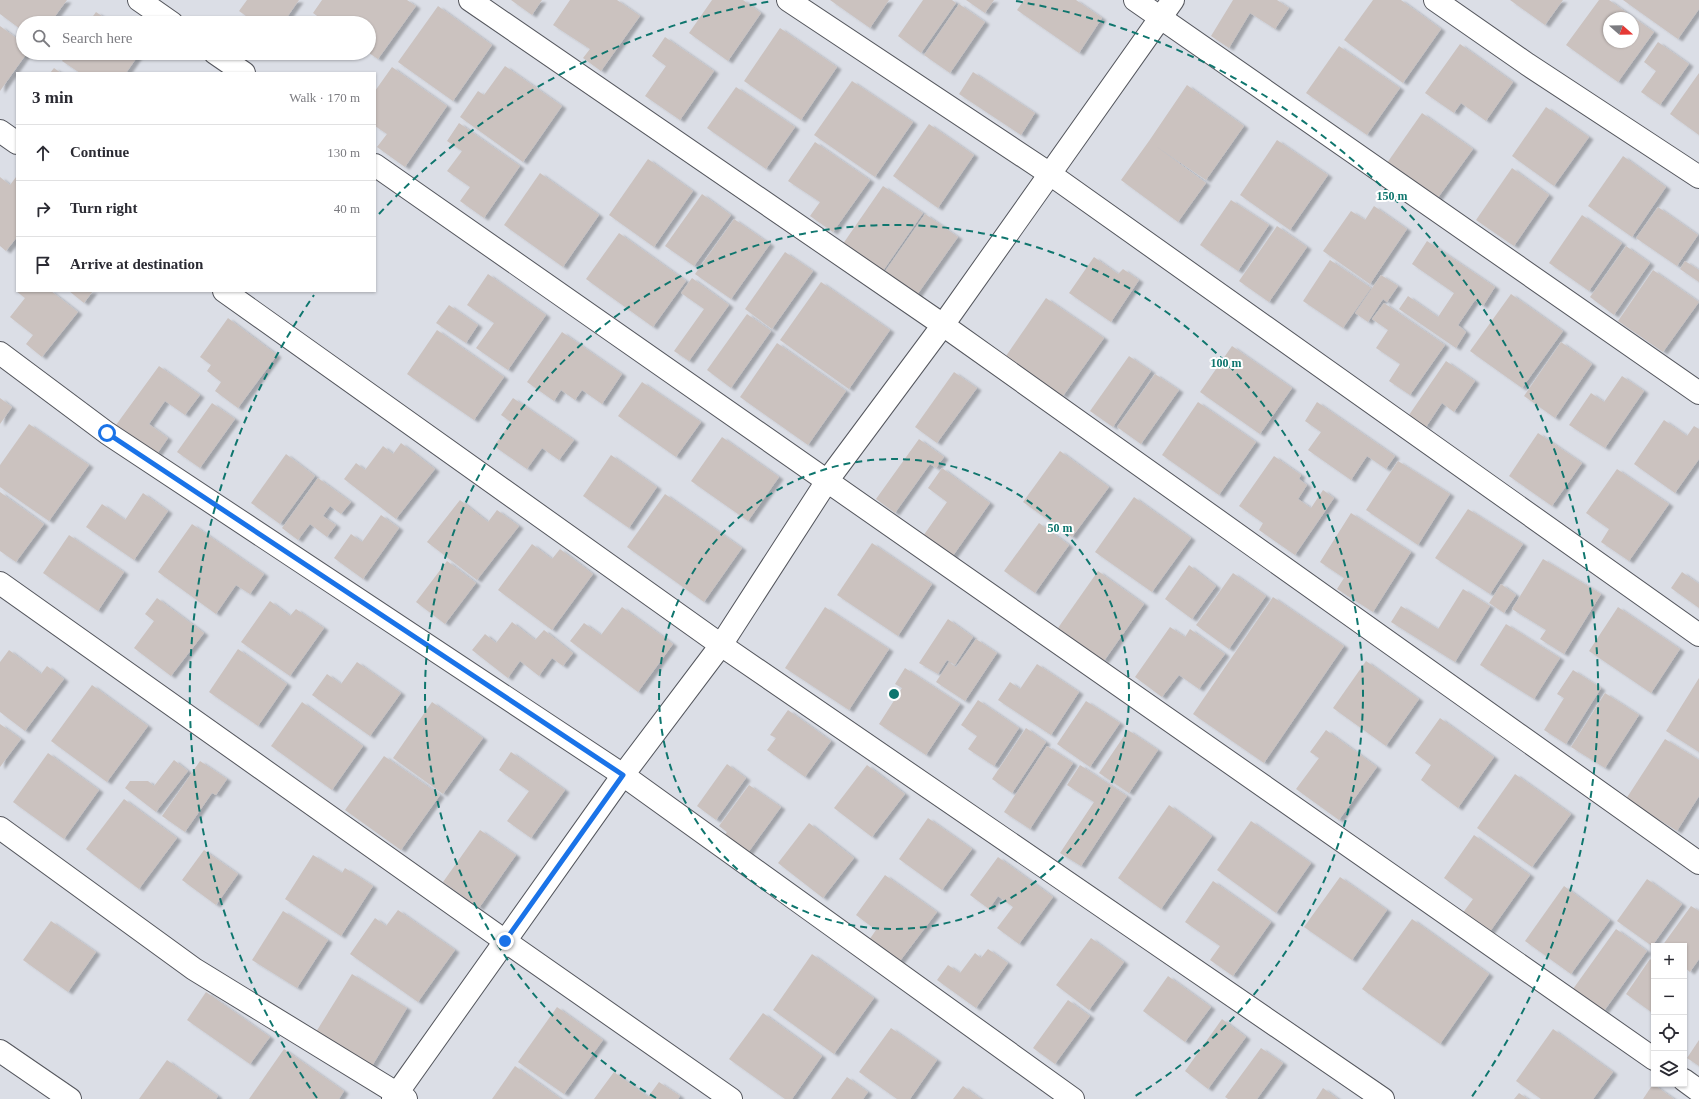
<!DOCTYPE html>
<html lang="en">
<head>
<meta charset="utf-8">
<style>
	:root { --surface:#fff; --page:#f7f7f7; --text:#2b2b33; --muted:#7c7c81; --line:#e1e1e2 }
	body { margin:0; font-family:Georgia,serif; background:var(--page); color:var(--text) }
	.controls { position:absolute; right:12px; bottom:12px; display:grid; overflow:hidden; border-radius:0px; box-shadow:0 1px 3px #0004 }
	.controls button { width:36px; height:36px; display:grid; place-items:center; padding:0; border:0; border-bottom:1px solid var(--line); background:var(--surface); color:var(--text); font:20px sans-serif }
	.compass { position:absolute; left:1603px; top:12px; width:36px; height:36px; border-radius:50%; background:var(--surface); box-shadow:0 1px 3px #0004; rotate:110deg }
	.stop { position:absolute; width:12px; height:12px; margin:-9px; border:3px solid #1a73e8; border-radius:50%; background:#fff }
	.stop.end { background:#1a73e8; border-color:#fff; box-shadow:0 1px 4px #0008 }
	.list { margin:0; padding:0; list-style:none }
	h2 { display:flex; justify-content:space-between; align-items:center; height:52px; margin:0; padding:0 16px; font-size:17px }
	h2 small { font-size:13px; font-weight:400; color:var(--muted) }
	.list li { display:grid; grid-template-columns:26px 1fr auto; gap:12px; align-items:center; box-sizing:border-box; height:56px; padding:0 16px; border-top:1px solid var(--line) }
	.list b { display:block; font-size:15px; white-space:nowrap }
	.list em { font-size:13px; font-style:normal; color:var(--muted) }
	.icon { flex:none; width:22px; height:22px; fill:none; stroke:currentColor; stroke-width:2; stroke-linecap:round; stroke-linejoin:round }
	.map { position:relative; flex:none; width:1699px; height:1099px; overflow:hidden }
	.search { position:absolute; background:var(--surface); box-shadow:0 1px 3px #0004; left:16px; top:16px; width:360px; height:44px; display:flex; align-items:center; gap:10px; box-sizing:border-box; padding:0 14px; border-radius:22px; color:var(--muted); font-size:15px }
	.panel { position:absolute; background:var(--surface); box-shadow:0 1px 3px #0004; left:16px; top:72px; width:360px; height:220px; border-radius:0px }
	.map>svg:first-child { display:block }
</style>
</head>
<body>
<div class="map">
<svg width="1699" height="1099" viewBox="0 0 1699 1099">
	<defs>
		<filter id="shadow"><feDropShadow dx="4.5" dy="2.5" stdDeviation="1" flood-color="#0004"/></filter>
	</defs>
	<rect width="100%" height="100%" fill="#dbdee6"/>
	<g fill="#cbc2bf" fill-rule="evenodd" filter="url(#shadow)">
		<polygon points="0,0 67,0 50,23 23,23 23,31 0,14"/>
		<polygon points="247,0 299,0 283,23 256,23 239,11"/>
		<polygon points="322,0 407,0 416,6 378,59 369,53 369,23 327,23 313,13"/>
		<polygon points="511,0 542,0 532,15"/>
		<polygon points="570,0 617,0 640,16 601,71 583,58 590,49 553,25"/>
		<polygon points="712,0 743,0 761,13 728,61 689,33"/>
		<polygon points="830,0 889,0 870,28"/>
		<polygon points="923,0 952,0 956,3 921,53 898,36"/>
		<polygon points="966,0 994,0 985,13"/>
		<polygon points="1024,0 1076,0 1102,18 1079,53 1017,10"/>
		<polygon points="1233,0 1277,0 1289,8 1275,29 1250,13 1229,48 1211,36"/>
		<polygon points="1373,0 1401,0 1441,29 1403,83 1344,40"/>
		<polygon points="1510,0 1563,0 1545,25"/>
		<path d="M1599,0H1609L1654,32L1618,82L1566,45ZM1609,18H1633V42H1609Z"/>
		<polygon points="1623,0 1699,0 1699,9 1678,39"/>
		<polygon points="959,4 985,22 950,73 924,55"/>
		<polygon points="438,6 492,45 453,101 398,62"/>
		<polygon points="96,12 112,23 88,23"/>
		<polygon points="0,26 23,43 23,53 27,53 0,91"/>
		<polygon points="780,28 837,67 801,120 744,81"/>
		<polygon points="665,37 714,71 680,120 645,96 666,66 652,56"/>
		<polygon points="1658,42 1689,64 1660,105 1641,92 1656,71 1644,62"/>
		<polygon points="1460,44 1513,82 1486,121 1461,103 1454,113 1425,93"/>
		<polygon points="1339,46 1400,88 1367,135 1306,93"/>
		<polygon points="67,53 140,53 126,73 80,73 62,61"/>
		<polygon points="505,66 562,106 523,162 460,117 478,91 484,95"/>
		<polygon points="392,67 447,106 405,167 377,147 387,134 375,126 375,91"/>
		<polygon points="54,68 61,73 50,73"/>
		<polygon points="973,72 1035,113 1021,135 959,94"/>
		<polygon points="1699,73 1699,135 1670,114"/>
		<polygon points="852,81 913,122 875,177 814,135"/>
		<polygon points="1187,85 1244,126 1206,180 1157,147 1206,183 1178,222 1121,180 1149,141"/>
		<polygon points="736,87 795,127 766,169 707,128"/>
		<polygon points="1546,107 1589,137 1554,186 1512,156"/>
		<polygon points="1422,113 1473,149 1437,199 1387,163"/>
		<polygon points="459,123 520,166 484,218 460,201 470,187 447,171 462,151 447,141"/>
		<polygon points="929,124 974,155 938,208 893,176"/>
		<polygon points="1277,140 1328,175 1290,230 1240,195"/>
		<polygon points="815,142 870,180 833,232 810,216 820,202 788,181"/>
		<polygon points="1623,156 1666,187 1632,237 1588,206"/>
		<polygon points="648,159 693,191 654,247 609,215"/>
		<polygon points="1512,168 1549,195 1514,246 1476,220"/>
		<polygon points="540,173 599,215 563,267 504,225"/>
		<polygon points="0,177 10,185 16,177 17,178 17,237 6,251 0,246"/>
		<polygon points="883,186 923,213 878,278 838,251"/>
		<polygon points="702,194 731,215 694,266 665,246"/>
		<polygon points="1231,200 1269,225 1238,271 1200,245"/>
		<polygon points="1374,206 1407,229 1370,284 1323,251 1351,211 1365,220"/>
		<polygon points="1658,207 1698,235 1677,266 1636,238"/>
		<polygon points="925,214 958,237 912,302 879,280"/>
		<polygon points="1582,215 1622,243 1589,291 1549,263"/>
		<polygon points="734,219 770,244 731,299 695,274"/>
		<polygon points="1277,226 1307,247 1269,302 1239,281"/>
		<polygon points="619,233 686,281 653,327 586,279"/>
		<polygon points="1427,241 1495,287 1483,306 1475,300 1458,325 1466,332 1456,348 1399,309 1408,296 1438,317 1454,293 1412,264"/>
		<polygon points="1626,246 1650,263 1614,315 1590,297"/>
		<polygon points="785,252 813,271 772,329 745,309"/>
		<polygon points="1094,257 1118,274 1123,269 1139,280 1111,322 1069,293"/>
		<polygon points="1330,260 1371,288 1343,328 1303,301"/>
		<polygon points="1685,261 1699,270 1699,282 1680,269"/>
		<polygon points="1653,270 1699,302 1663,352 1618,321"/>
		<polygon points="488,274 546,315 508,370 476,348 494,323 467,305"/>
		<polygon points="1381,275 1398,286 1387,302 1383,299 1368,322 1355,313"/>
		<polygon points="692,278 729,305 689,361 674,351 704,309 681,293"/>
		<polygon points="821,282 890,330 849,389 780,340"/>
		<polygon points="16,291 51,291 78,312 42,357 26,344 33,335 10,317 25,298"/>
		<polygon points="69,291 93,291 84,303"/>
		<polygon points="1511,294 1563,331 1522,388 1470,351"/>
		<polygon points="1046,298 1104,338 1063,396 1006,356"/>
		<polygon points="1384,303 1445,345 1410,395 1389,381 1400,364 1376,348 1388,330 1372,319"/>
		<polygon points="449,305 478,325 466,343 436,323"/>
		<polygon points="747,314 771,331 731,388 707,370"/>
		<polygon points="228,318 277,355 238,408 215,391 221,382 207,371 211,365 200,357"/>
		<polygon points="437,330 504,377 474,420 407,374"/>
		<polygon points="562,332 622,374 602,404 582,390 575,400 561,390 554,401 527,382"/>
		<polygon points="1561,342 1592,364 1555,418 1524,396"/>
		<polygon points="777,343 846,391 808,445 740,397"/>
		<polygon points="1232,346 1292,388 1260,434 1200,392"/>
		<polygon points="1129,356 1151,371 1113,427 1090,411"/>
		<polygon points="1446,361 1475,381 1454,412 1442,403 1426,427 1409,415"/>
		<polygon points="159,366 200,395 185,415 165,401 149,424 168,438 157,454 116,425"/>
		<polygon points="954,372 977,388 937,443 915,427"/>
		<polygon points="1155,374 1179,390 1141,444 1117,427"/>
		<polygon points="1622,376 1644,391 1605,448 1569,425 1591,393 1604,402"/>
		<polygon points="642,382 701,422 676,457 618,416"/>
		<polygon points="0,398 12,407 0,424"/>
		<polygon points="513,398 574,440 559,460 542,448 527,469 494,446 511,422 501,415"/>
		<polygon points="1198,402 1256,442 1219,495 1162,455"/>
		<polygon points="1317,402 1395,456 1386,469 1367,456 1351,480 1308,450 1321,432 1305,421"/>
		<polygon points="212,403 235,419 200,468 177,452"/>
		<polygon points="1664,420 1687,436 1694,426 1699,429 1699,459 1675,493 1634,464"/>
		<polygon points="29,424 89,465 49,521 0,487 0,465"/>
		<polygon points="1538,433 1582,463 1552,506 1509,476"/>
		<polygon points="722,437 779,477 748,521 691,481"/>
		<polygon points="919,439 944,457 936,468 930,464 895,513 876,499"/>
		<polygon points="401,443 435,469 396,519 344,479 356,463 365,470 383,446 393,454"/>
		<polygon points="1060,451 1109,487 1072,537 1023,502"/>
		<polygon points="286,454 315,476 280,524 251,503"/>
		<polygon points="611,455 657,487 629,528 583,496"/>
		<polygon points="1274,456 1301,475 1299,479 1307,485 1298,499 1311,508 1323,490 1334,498 1295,555 1259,530 1263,523 1239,506"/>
		<polygon points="1398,461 1450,494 1418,545 1366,510"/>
		<polygon points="942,468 990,503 950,560 921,539 947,502 928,488"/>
		<polygon points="1617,469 1669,504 1629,561 1601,542 1609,529 1586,513"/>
		<polygon points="318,478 351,502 341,514 330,506 323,516 336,525 327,537 310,524 298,540 282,528"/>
		<polygon points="0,492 44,524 16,562 0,551"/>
		<polygon points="143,493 168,511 134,560 86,527 102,504 125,520"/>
		<polygon points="665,494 742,548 704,602 627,547"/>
		<polygon points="1134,497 1191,538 1152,592 1095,552"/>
		<polygon points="460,500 488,522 497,510 519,526 477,580 427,542"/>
		<polygon points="1468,509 1523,544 1490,594 1435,558"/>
		<polygon points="1351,513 1411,552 1373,612 1337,589 1344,578 1320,562"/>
		<polygon points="381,515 399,528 363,579 334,558 351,534 362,542"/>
		<polygon points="1039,523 1069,545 1035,593 1004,571"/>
		<polygon points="192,524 264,574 250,594 236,585 216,614 158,572"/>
		<polygon points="69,535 124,572 98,611 43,573"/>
		<polygon points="872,543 932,584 898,636 837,595"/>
		<polygon points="532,544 552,559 560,549 593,574 552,630 498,590"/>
		<polygon points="1543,559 1601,594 1564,654 1540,639 1546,630 1512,609"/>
		<polygon points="447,561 476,583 445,624 416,602"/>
		<polygon points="1189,565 1216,586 1192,619 1165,599"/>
		<polygon points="1098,571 1144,604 1104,661 1058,628"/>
		<polygon points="1682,572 1699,584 1699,608 1671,588"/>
		<polygon points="1233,573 1266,596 1229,649 1196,625"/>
		<polygon points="1501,584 1516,595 1504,613 1489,603"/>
		<polygon points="1463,589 1490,606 1455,662 1391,622 1401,606 1438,629"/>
		<polygon points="1273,597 1344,646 1264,763 1193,714"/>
		<polygon points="157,598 204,633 171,676 134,648 154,621 145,614"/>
		<polygon points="270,601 290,616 296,609 324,628 290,676 241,642"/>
		<polygon points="622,607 673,644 638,692 570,641 584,623 601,635"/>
		<polygon points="825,607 889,649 849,710 785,668"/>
		<polygon points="1618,607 1680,649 1651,693 1589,651"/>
		<polygon points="948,619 973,637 955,665 947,660 938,674 919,663"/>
		<polygon points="512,622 535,640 544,630 573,653 563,666 552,658 539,676 520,661 508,678 472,650 485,634 496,643"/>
		<polygon points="1506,624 1560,658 1534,699 1480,665"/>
		<polygon points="1170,627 1185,637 1190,629 1225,654 1199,689 1179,675 1162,697 1135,677"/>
		<polygon points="976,639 997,653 965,701 936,682 949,662 956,667"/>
		<polygon points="238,649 287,684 258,726 209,692"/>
		<polygon points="9,650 41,674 47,666 64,679 25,731 0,712 0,662"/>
		<polygon points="1366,661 1419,699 1386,746 1333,708"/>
		<polygon points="357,662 401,693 370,736 312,695 327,674 341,684"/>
		<polygon points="1037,664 1079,692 1051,735 998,700 1010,682 1020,689"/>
		<polygon points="905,668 960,704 926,755 879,724 902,688 895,684"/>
		<polygon points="1573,670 1601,688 1566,744 1544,730 1564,698 1557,694"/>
		<polygon points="1699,678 1699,752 1666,731"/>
		<polygon points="92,685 148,726 107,782 51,741"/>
		<polygon points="1605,693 1639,715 1605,768 1571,747"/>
		<polygon points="978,700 1019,728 994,766 968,749 977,736 961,725"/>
		<polygon points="1086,701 1120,723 1090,767 1057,744"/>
		<polygon points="302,702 363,746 332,790 271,746"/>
		<polygon points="432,702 483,738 443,794 393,758"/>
		<polygon points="788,710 831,741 805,777 767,750 776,738 770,735"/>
		<polygon points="1440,718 1494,757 1458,808 1421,780 1431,765 1415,753"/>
		<polygon points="0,724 21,739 0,767"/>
		<polygon points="1026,728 1046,742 1012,793 992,779"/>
		<polygon points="1128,730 1158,750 1129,793 1099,773"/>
		<polygon points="1326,730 1377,767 1339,820 1296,789 1319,758 1310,752"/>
		<polygon points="1665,739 1699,760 1699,796 1677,831 1626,799"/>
		<polygon points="1047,746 1073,763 1030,829 1004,812"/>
		<polygon points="511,752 565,790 531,838 507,821 529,791 499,770"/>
		<polygon points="48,753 99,790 64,839 13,802"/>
		<polygon points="384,756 440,795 401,850 345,810"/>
		<polygon points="174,760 188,771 156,812 125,788 130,781 148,781 154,786"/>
		<polygon points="200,761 227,779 216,795 212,793 185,832 162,816"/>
		<polygon points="727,764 746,778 716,820 697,806"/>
		<polygon points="867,765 905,794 872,837 834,808"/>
		<polygon points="1080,765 1127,796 1081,866 1060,853 1094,802 1067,785"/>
		<polygon points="1515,774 1571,814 1532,867 1477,828"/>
		<polygon points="749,785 781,807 745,857 721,840 727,832 719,826"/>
		<polygon points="124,799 177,838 139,889 86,849"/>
		<polygon points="1169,805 1212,836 1161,909 1118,878"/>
		<polygon points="928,818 972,849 942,890 899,859"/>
		<polygon points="1251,821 1311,863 1276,913 1217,870"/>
		<polygon points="809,823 854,858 823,898 778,863"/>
		<polygon points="480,830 516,855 479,908 443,882"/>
		<polygon points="1474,835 1530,875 1489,933 1462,914 1473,899 1444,878"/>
		<polygon points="204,850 238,874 216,905 182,880"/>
		<polygon points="313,855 342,873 345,868 373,886 341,936 285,899"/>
		<polygon points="998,857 1053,897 1019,944 997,928 1013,907 998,896 989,909 970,895"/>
		<polygon points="885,875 937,912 897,965 867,943 876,930 856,915"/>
		<polygon points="1340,877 1387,910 1352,960 1304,927"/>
		<polygon points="1647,879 1682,904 1652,946 1617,921"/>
		<polygon points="1213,881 1271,922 1233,976 1210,960 1220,946 1185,922"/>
		<polygon points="1564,886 1610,920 1571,974 1525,941"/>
		<polygon points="1691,906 1699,911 1699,959 1690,972 1684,967 1684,946 1662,946"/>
		<polygon points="398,910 455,950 418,1002 350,954 375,918 386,926"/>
		<polygon points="283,911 328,940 297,988 252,960"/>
		<polygon points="1412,919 1489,974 1440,1044 1362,989"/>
		<polygon points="51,921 96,952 68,992 23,960"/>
		<polygon points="1616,929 1647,951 1604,1011 1573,989"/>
		<polygon points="1091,938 1124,962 1089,1010 1056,985"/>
		<polygon points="988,949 1008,963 976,1008 937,980 948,965 960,973 975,953 981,958"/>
		<polygon points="812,954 874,998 834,1054 773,1010"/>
		<polygon points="1650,959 1654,962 1654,1014 1626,994"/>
		<polygon points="352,974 407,1008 372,1066 316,1032"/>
		<polygon points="1168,976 1211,1007 1185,1042 1143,1011"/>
		<polygon points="206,992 270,1037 250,1064 187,1020"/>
		<polygon points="1068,1000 1090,1016 1055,1064 1033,1048"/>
		<polygon points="557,1007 603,1040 564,1094 518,1062"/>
		<polygon points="763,1013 822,1056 792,1099 785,1099 729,1059"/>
		<polygon points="1222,1019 1246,1037 1208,1089 1185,1071"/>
		<polygon points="891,1028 937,1060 910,1099 897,1099 859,1072"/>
		<polygon points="1553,1029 1613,1072 1593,1099 1541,1099 1516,1081"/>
		<polygon points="1699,1040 1699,1066 1687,1058"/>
		<polygon points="1261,1048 1283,1063 1257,1099 1228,1099 1225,1097"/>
		<polygon points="284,1049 344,1091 339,1099 249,1099"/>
		<polygon points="167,1060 218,1096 216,1099 139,1099"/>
		<polygon points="515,1066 561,1099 492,1099"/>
		<polygon points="614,1072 648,1097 659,1082 680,1096 678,1099 594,1099"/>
		<polygon points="847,1077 868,1092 863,1099 831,1099"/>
		<polygon points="1653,1084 1674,1099 1643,1099"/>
		<polygon points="963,1086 981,1099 953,1099"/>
		<polygon points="1323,1088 1338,1099 1316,1099"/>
		<polygon points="1519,1093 1528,1099 1514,1099"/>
	</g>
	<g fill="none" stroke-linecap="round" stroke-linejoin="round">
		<defs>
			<g id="minor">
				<polyline points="139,0 172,23"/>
				<polyline points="470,0 943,325 1699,863"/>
				<polyline points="788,0 1050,174 1699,635"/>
				<polyline points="1135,0 1699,393"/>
				<polyline points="1435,0 1527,64 1699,177"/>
				<polyline points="215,53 244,73"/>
				<polyline points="0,131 17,143"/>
				<polyline points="375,165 1654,1059"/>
				<polyline points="224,291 721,645 1383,1099"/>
				<polyline points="0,353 107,433 623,775 1073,1099"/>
				<polyline points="0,583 505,941 731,1099"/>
				<polyline points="0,828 194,969 406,1099"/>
				<polyline points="0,1051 70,1099"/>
				<polyline points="1684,1080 1699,1091"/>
				<polyline points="393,1099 623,775 721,645 827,481 943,325 1173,0"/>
			</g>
		</defs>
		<use href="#minor" stroke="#54565d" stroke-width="24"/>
		<use href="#minor" stroke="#fff" stroke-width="22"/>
	</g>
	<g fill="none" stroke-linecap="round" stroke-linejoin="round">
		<polyline stroke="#1a73e8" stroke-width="5" points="107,433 623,775 505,941"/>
	</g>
	<g fill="none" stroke="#0f766e" stroke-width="2" stroke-dasharray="7 5">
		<circle cx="894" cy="694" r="235"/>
		<path d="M656 1098A469 469 0 1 1 1132 1098"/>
		<path d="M317 1098A704 704 0 0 1 314 295M379 214A704 704 0 0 1 772 1M1016 1A704 704 0 0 1 1471 1098"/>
	</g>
	<circle cx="894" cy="694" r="6" fill="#0f766e" stroke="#fff" stroke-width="2"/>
	<g font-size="12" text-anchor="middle" font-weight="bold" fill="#0f766e" stroke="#fff" stroke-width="4" stroke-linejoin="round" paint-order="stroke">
		<text x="1392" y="200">150 m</text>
		<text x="1226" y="367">100 m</text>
		<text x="1060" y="532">50 m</text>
	</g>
</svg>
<div class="controls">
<button>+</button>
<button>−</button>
<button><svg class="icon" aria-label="locate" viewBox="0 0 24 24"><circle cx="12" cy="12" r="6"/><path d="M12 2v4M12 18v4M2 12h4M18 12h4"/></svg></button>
<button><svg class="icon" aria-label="layers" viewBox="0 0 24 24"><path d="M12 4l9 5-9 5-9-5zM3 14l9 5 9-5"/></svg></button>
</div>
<svg class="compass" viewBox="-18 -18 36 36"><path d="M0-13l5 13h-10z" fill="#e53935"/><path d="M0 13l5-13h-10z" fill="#7c7c81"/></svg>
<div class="stop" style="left:107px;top:433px"></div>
<div class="stop end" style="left:505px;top:941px"></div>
<div class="search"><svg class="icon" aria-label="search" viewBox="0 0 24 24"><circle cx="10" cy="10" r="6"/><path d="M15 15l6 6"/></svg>Search here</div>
<section class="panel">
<h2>3 min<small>Walk · 170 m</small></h2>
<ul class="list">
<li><svg class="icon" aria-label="ahead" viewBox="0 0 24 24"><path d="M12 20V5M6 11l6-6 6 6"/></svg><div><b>Continue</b></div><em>130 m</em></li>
<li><svg class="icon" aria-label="right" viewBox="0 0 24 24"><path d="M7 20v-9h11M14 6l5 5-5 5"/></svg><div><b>Turn right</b></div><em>40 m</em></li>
<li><svg class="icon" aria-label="arrive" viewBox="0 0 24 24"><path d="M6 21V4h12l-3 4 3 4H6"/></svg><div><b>Arrive at destination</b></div></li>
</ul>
</section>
</div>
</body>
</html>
